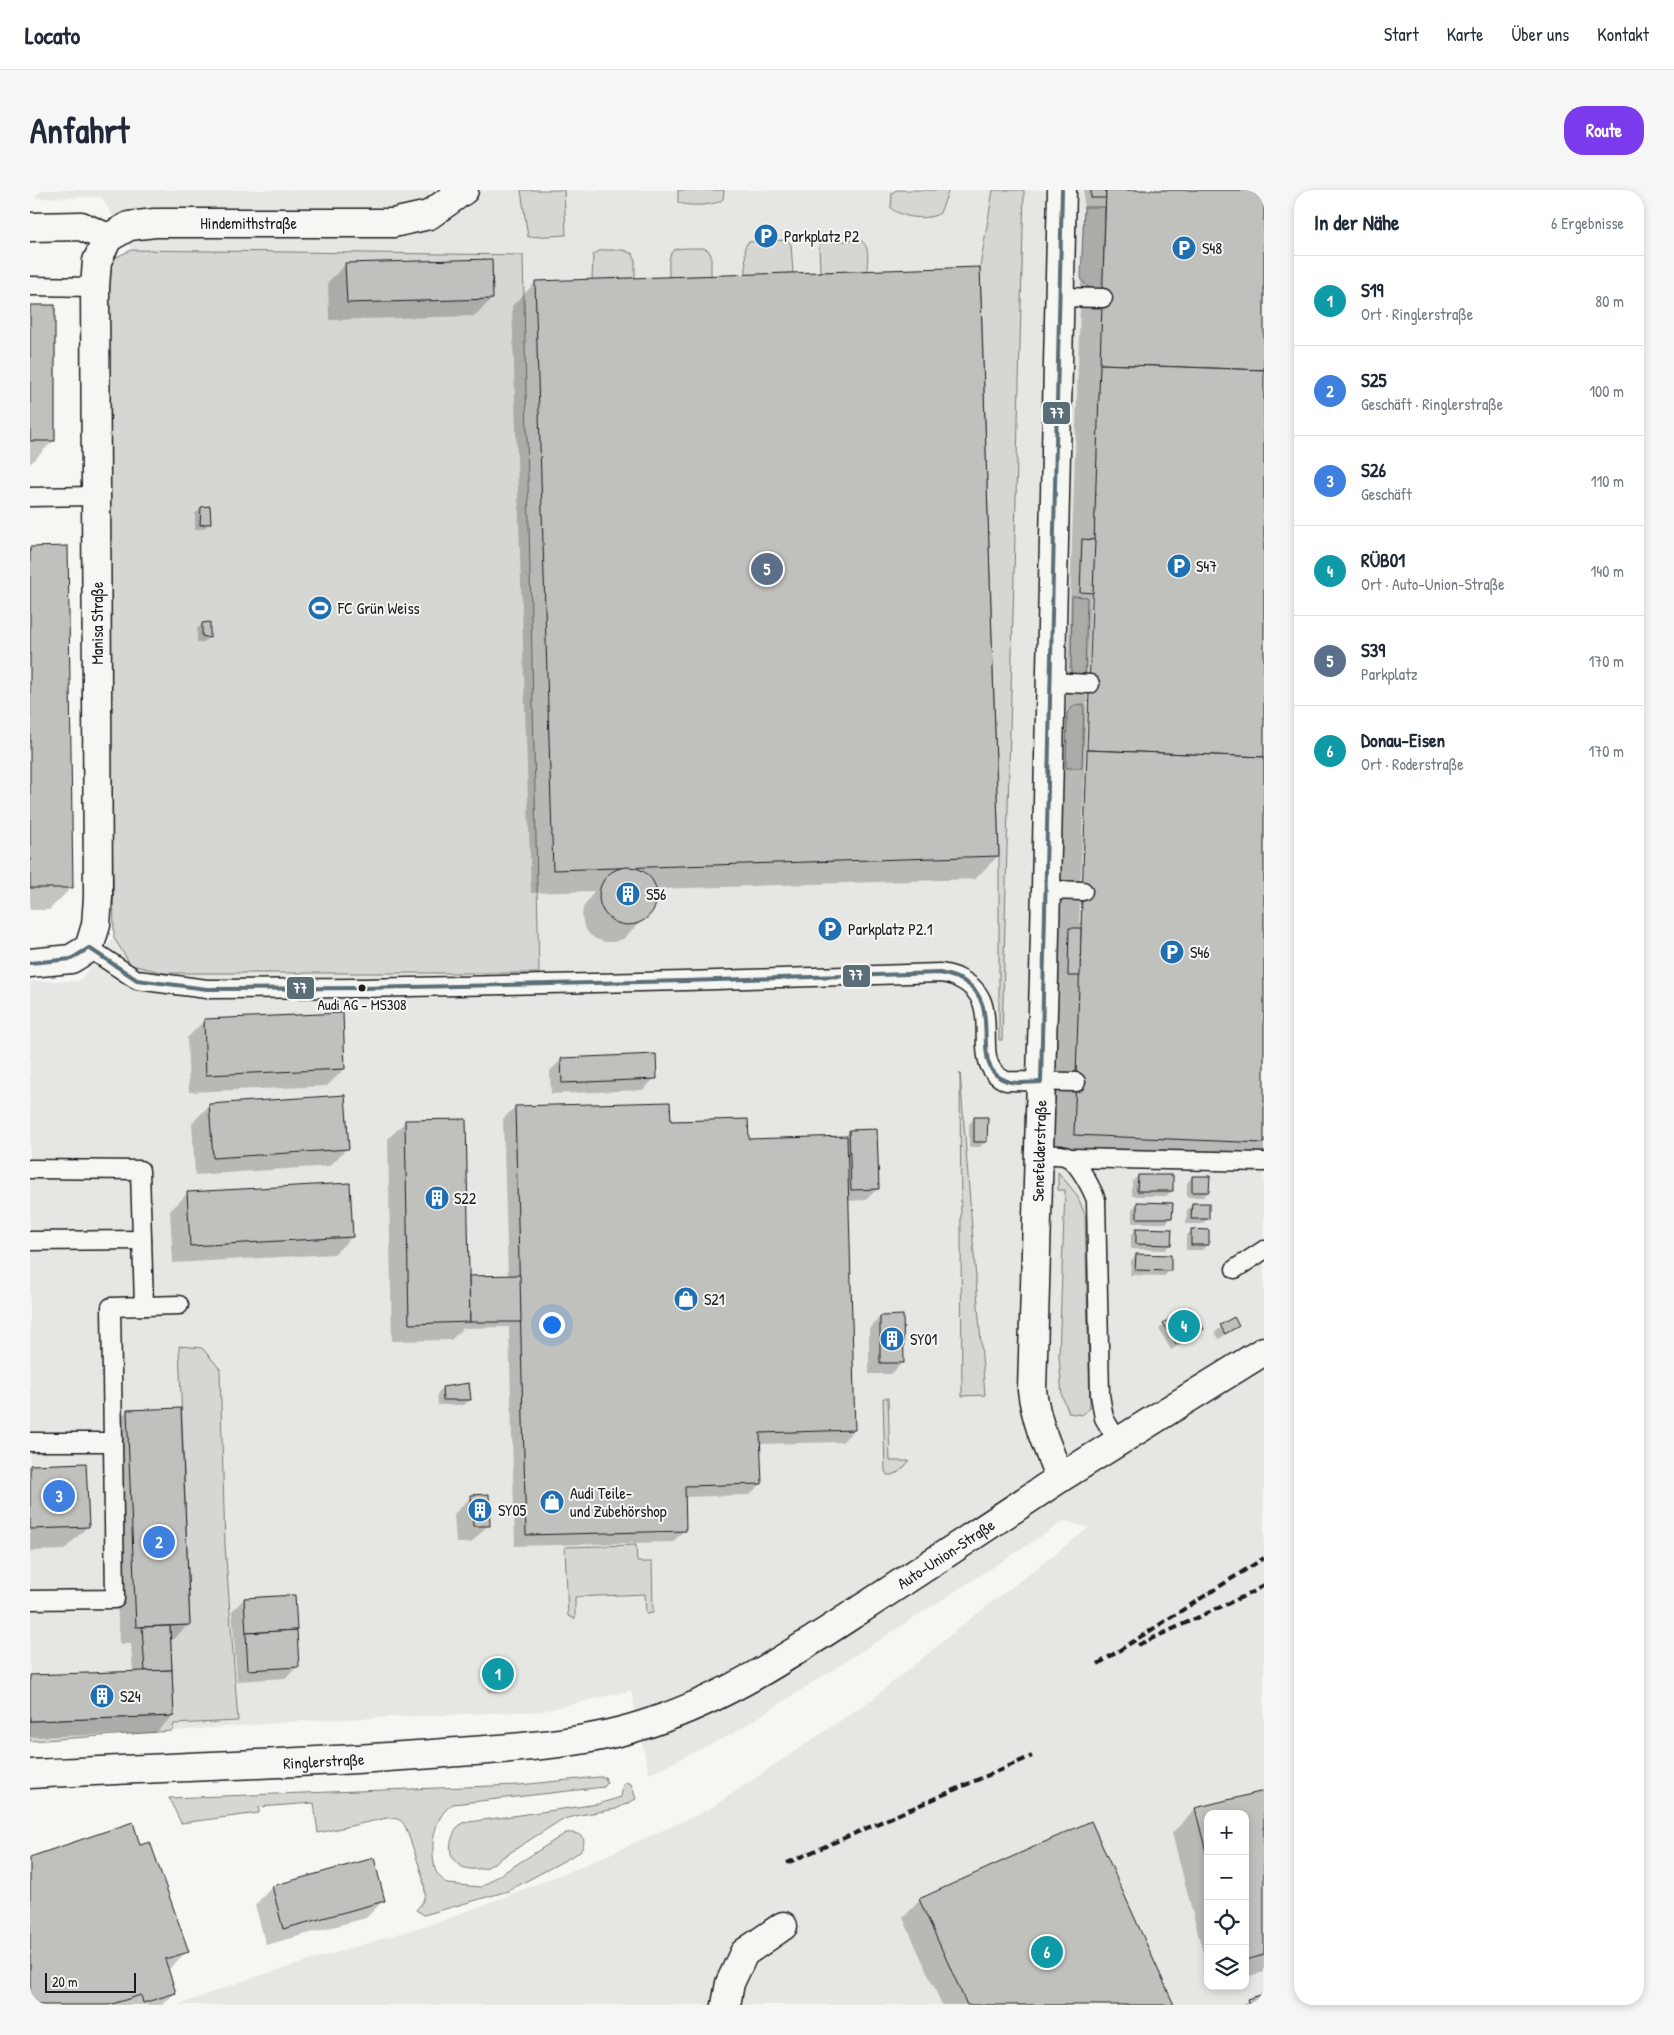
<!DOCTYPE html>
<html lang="de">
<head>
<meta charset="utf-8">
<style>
	:root { --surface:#fff; --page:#f6f6f7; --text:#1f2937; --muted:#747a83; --line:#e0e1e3; --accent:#7c3aed }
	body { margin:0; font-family:"Patrick Hand",sans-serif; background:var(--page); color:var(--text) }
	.controls { position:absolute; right:15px; bottom:15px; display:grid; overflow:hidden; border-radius:10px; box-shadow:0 2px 8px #0003 }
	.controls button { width:45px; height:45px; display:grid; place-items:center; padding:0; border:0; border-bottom:1px solid var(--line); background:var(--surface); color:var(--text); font:25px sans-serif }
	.scale { position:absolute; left:15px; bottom:12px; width:91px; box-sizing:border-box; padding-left:5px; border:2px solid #1c1c1c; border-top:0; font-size:14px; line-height:18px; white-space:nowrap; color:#1c1c1c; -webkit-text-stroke:4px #f6f6f2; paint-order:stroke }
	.you { position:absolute; left:521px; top:1134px; width:18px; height:18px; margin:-12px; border:4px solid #fff; border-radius:50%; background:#1a73e8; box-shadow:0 0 0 8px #1a73e833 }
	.badge { display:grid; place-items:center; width:32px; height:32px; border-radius:50%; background:var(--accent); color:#fff; font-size:16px; font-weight:700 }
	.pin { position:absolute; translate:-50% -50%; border:2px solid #fff; box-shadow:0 1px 5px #0006 }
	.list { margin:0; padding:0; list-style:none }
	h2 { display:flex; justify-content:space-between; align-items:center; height:65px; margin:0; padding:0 20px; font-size:21px }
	h2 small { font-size:16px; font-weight:400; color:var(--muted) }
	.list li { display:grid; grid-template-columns:32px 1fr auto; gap:15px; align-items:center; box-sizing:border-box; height:90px; padding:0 20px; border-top:1px solid var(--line) }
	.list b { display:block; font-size:19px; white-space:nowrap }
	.list p { margin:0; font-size:16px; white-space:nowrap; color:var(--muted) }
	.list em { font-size:16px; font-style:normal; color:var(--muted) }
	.icon { flex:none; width:28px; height:28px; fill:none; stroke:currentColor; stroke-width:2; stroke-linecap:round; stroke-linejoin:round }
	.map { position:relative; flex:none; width:1234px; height:1815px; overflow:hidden; border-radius:20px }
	header { display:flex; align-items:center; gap:30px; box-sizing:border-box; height:70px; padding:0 25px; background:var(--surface); border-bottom:1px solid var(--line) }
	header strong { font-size:24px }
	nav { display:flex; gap:28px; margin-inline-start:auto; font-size:18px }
	.intro { display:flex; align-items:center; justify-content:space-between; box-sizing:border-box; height:120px; padding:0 30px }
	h1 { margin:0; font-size:35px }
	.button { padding:12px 22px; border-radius:20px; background:var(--accent); color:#fff; font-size:18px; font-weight:700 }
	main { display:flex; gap:30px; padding:0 30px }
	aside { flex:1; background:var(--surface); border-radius:20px; box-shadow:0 2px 8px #0003 }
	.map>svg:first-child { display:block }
</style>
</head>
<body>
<header>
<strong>Locato</strong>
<nav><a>Start</a><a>Karte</a><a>Über uns</a><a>Kontakt</a></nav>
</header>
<div class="intro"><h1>Anfahrt</h1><a class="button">Route</a></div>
<main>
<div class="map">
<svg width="1234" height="1815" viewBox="0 0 1234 1815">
	<rect width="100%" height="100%" fill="#f6f6f2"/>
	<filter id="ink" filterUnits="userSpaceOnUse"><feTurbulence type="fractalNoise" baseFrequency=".02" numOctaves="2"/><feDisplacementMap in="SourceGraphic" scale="10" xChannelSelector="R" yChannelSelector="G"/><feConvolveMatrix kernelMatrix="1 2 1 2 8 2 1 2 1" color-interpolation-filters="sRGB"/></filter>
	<g filter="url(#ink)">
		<path fill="#e6e6e2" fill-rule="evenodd" d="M0,0H1234V1815H149L213,1791L417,1729L548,1678L678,1620L841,1510L944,1426L1059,1338L1035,1331L702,1544L619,1584L601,1500L513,1521L287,1530L142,1541L144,1534L0,1531V791H49L84,748L73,88L84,68L101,59L72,7L0,8ZM1178,1624H1215V1796H1178Z"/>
		<g fill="#d6d6d2" stroke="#797977">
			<polygon points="491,0 534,0 536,45 498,47"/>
			<path d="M648,0H694L693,9C687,16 655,17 648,12Z"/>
			<path d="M866,0H916L918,2L910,23C898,31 871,28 861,18L862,3Z"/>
			<polygon points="963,0 994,0 972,850 969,850 969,666 950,77"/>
			<path d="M1054,17H1075L1073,100C1061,99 1055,98 1051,87Z"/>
			<polygon points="756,50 761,54 763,83 716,85 715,57 718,52"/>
			<path d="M830,50C841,56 837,70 837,81L790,82L789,56L792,52Z"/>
			<path d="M673,58L678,60L681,65V86L639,87C638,53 642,59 673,58Z"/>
			<polygon points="101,60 493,65 509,783 135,783 101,775 84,748 73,88 84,68"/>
			<polygon points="571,60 593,60 603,64 605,70 605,88 562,90 563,65"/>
			<polygon points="1042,406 1057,407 1055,489 1042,485 1041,483"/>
			<polygon points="1054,514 1052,578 1036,578 1037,523 1045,515"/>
			<polygon points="930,883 955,1205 932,1206"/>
			<polygon points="1028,982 1047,1005 1055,1025 1060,1218 1052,1225 1039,1223 1032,1206 1029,1166 1035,1000 1028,1000"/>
			<polygon points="149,1156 172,1158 190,1179 195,1355 208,1531 144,1534 142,1541 0,1551 0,1531 144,1526 140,1436 160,1435"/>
			<path d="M853,1208H858L860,1271H879C874,1278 867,1286 857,1285L855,1281Z"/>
			<polygon points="606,1355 607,1372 622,1372 623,1423 616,1424 615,1404 545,1407 545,1429 538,1426 535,1357"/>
			<path d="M568,1587H575L577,1593L574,1597L423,1614C403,1626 400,1657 405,1679C406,1684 413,1690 417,1694L451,1697L536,1643C549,1642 560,1647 550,1662L478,1701L394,1725L386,1720C391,1715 394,1710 395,1703C395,1687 381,1654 376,1638C372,1629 367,1628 357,1628L288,1643L284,1613L229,1617V1623L151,1633L139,1608L489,1595Z"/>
			<path d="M595,1592L601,1594L606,1609L586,1619L550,1625L531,1630L456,1678C447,1679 437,1681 429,1675C414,1665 421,1642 432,1633L568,1614L591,1607L593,1594Z"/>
		</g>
		<g fill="#0003" fill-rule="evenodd">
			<path d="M1054,0H1234V976L1021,968ZM1061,397H1064L1052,739H1049Z"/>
			<polygon points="316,74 462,109 444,126 299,130 298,92"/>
			<polygon points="505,93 968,666 945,689 625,699 626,709 618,725 593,749 584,752 575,752 566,749 559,744 554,736 552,727 553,718 564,701 501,703 482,116"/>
			<polygon points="0,116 23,251 0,274"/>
			<polygon points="171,318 180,333 174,338 165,340 165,324"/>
			<polygon points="0,358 42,697 19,720 0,720"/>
			<polygon points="173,434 179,447 173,453 167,452 167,439"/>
			<polygon points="174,831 314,879 297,896 159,902 157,848"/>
			<polygon points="531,870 625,888 613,900 521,904 520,881"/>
			<polygon points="180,915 317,958 300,976 165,985 162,933"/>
			<polygon points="485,917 640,932 718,950 814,948 820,941 848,998 836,1010 817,1011 824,1240 812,1252 729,1254 731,1294 719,1305 654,1307 654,1340 643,1352 485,1356 479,1137 433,1138 421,1150 362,1151 358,949 376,931 438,1087 478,1087 473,929"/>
			<polygon points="945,928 956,951 950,957 939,957 939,934"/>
			<polygon points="1108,986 1142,1001 1136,1006 1102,1006 1102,992"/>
			<polygon points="1162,987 1178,1002 1173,1007 1157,1007 1157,993"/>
			<polygon points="158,1003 322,1047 304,1064 143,1073 140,1021"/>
			<polygon points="1108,1014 1141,1028 1136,1033 1102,1033 1102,1019"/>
			<polygon points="1163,1014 1178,1029 1172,1034 1156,1034 1157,1020"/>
			<polygon points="1107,1039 1140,1054 1135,1060 1101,1059 1101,1045"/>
			<polygon points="1162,1041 1177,1055 1172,1060 1156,1060 1156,1046"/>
			<polygon points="1106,1065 1140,1080 1134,1086 1100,1085 1101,1071"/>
			<polygon points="850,1127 873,1172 861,1184 839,1184 839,1139"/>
			<polygon points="1204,1129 1208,1136 1189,1149 1185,1142"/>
			<polygon points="1134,1134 1172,1139 1166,1145 1141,1160 1129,1139"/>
			<polygon points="412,1198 440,1210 434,1215 408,1215 407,1204"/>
			<polygon points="97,1221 159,1434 140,1452 143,1526 125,1543 0,1547 0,1486 103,1483 101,1454 89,1454 80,1239"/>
			<polygon points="0,1276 57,1337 34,1360 0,1361"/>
			<polygon points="442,1306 458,1335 441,1353 426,1353 424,1324"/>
			<polygon points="214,1409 268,1476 256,1488 207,1491 202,1421"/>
			<polygon points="462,1474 474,1496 469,1502 458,1502 456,1479"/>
			<polygon points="1234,1602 1234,1782 1215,1787 1215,1624 1178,1624 1178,1783 1142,1643 1165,1620"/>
			<polygon points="109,1656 157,1761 137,1781 145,1803 132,1815 0,1815 0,1668"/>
			<polygon points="343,1670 354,1710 336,1728 236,1755 225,1715 242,1697"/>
			<polygon points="890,1710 1142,1815 912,1815 873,1728"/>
			<polygon points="1234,1805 1234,1815 1213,1815 1218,1810"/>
		</g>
		<g fill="#c0c0bd" stroke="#1c1c1c">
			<rect x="1061" y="0" width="15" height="8"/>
			<polygon points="1076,0 1234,0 1234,180 1070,174"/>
			<polygon points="462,69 463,109 317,113 315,73"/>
			<polygon points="950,77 969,666 523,680 505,91"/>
			<rect x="0" y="115" width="25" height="136"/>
			<polygon points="1070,174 1234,180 1234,567 1057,560"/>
			<polygon points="180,316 181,333 170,335 171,317"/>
			<polygon points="1052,349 1065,350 1063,403 1050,402"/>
			<polygon points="38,356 43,698 0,698 0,357"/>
			<polygon points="180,432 180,448 172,446 172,433"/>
			<polygon points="1057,560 1234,567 1234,953 1044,945"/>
			<circle cx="598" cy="706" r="29"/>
			<polygon points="1039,738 1051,738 1050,786 1038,786"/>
			<polygon points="313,823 315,879 176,885 174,829"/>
			<polygon points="626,864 627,889 532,893 531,868"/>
			<polygon points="315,905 319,959 183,968 179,914"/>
			<polygon points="640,912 641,931 718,929 719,949 817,946 825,1240 730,1243 732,1294 655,1296 656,1341 496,1345 485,916"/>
			<polygon points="944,927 958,927 957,952 944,952"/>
			<polygon points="436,929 440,1132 379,1134 375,930"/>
			<polygon points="847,939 849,999 821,1000 819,940"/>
			<polygon points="1108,985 1143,985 1143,1001 1107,1001"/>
			<polygon points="1162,986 1180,986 1179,1002 1162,1002"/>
			<polygon points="320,993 323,1047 160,1056 157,1002"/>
			<polygon points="1107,1012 1143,1013 1142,1028 1107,1028"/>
			<polygon points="1162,1013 1179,1013 1179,1029 1161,1029"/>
			<polygon points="1106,1038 1142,1039 1141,1055 1106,1054"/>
			<polygon points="1161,1039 1179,1040 1179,1055 1161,1055"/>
			<polygon points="1106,1064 1141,1065 1141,1081 1105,1080"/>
			<polygon points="490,1085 491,1132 440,1132 439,1086"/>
			<polygon points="1160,1117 1174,1139 1147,1155 1133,1133"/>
			<polygon points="873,1125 874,1173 850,1173 850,1126"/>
			<polygon points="1204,1127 1209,1136 1195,1144 1190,1135"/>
			<polygon points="439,1193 441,1210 413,1210 412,1197"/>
			<polygon points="151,1218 160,1435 106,1437 97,1220"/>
			<polygon points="56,1273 59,1337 0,1339 0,1275"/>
			<polygon points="459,1304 460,1336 443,1336 441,1305"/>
			<polygon points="265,1405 267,1440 216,1443 214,1408"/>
			<polygon points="140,1436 142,1480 115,1481 112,1437"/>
			<polygon points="267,1440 269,1477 218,1480 216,1443"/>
			<polygon points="461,1472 474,1472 476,1496 463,1497"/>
			<polygon points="142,1480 144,1526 0,1531 0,1485"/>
			<polygon points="1234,1601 1234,1765 1215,1770 1215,1624 1178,1624 1178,1670 1165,1618"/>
			<polygon points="1061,1631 1144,1815 937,1815 889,1709"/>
			<polygon points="103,1632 110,1655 120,1652 159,1762 135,1769 146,1803 113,1813 111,1805 79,1815 0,1815 0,1667"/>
			<polygon points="344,1668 355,1711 253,1739 242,1696"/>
			<polygon points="1234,1804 1234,1815 1219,1815 1217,1809"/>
		</g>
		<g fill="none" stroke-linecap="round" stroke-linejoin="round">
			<defs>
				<g id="service">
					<polyline points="0,96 65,97"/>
					<polyline points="1029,107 1073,108"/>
					<polyline points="0,307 67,306"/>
					<polyline points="1021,492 1060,494"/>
					<polyline points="1016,700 1053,701"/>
					<path d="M59,758L107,790L177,799L332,798L656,791L910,783C916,784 923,785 928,788C981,812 933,872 976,891L1046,892"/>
					<path d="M1008,965C1017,965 1031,963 1039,968C1049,974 1062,999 1066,1010L1070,1205L1074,1228L1088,1252"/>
					<polyline points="1040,968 1234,972"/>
					<polyline points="0,979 110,980 114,1116"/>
					<polyline points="0,1051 112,1050"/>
					<polyline points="1205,1079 1234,1060"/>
					<polyline points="0,1252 83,1252 81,1117 149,1115"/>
					<polyline points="0,1410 85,1409 83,1252"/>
				</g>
				<g id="minor">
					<polyline points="0,37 51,36 78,48"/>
					<path id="s1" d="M78,48L99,36L125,33H363L399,25L434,0"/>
					<polyline points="0,773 41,769 59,758 66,735 68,707 65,97 67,71 78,48"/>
					<polyline points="1030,1288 1234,1161"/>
					<polyline points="696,1815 700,1793 714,1763 753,1736"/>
				</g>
				<g id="tertiary">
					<path id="s2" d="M0,1584C138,1577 277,1574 415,1563C484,1558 556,1555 622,1532C698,1507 765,1462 831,1419C898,1376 964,1332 1030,1288C1018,1259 1006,1232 1002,1200L1014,786L1032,0"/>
				</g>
			</defs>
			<use href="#service" stroke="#1c1c1c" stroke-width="21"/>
			<use href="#minor" stroke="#1c1c1c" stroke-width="31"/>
			<use href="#tertiary" stroke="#1c1c1c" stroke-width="31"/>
			<use href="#service" stroke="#f6f6f2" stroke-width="18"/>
			<use href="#minor" stroke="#f6f6f2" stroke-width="28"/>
			<use href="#tertiary" stroke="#f6f6f2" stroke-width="28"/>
			<g stroke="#1c1c1c" stroke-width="4" stroke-dasharray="8 4" stroke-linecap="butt">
				<polyline points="1108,1455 1223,1402 1234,1395"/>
				<polyline points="1068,1474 1234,1368"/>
				<polyline points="757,1673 1002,1566"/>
			</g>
			<defs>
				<g id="bus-1">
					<path d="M59,758L107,790L177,799L332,798L656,791L910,783C919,785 928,787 935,792C975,816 936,878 977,891C987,895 1000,892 1011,892"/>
					<polyline points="0,773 41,769 59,758"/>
					<polyline points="1011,892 1032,0"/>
				</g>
			</defs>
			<use href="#bus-1" stroke="#f6f6f2" stroke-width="8"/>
			<use href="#bus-1" stroke="#5a6e78" stroke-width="4"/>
		</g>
	</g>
	<defs>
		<symbol id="parking-disc" viewBox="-11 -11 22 22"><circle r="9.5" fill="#1f6fb2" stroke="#f6f6f2"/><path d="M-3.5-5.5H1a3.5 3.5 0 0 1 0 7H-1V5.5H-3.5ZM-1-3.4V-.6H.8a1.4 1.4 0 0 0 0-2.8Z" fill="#fff"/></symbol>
		<symbol id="stadium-disc" viewBox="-11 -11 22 22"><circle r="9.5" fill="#1f6fb2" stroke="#f6f6f2"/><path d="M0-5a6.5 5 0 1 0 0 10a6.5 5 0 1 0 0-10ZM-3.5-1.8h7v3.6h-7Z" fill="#fff"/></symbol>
		<symbol id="building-disc" viewBox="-11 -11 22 22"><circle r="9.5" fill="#1f6fb2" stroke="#f6f6f2"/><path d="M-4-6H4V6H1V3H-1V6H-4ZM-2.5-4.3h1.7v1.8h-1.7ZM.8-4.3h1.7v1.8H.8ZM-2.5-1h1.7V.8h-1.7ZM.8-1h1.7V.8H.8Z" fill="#fff"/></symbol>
		<symbol id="shop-disc" viewBox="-11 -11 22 22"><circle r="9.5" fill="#1f6fb2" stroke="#f6f6f2"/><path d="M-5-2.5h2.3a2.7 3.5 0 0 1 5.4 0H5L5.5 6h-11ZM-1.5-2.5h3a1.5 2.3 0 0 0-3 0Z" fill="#fff"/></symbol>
	</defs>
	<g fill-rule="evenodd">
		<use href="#parking-disc" x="722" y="32" width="28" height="28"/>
		<use href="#parking-disc" x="1140" y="44" width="28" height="28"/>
		<use href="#parking-disc" x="1135" y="362" width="28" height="28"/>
		<use href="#stadium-disc" x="276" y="404" width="28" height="28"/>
		<use href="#building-disc" x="584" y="690" width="28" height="28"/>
		<use href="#parking-disc" x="786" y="725" width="28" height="28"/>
		<use href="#parking-disc" x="1128" y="748" width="28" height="28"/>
		<use href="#building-disc" x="393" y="994" width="28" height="28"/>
		<use href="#shop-disc" x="642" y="1095" width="28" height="28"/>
		<use href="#building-disc" x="848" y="1135" width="28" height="28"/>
		<use href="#shop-disc" x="508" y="1298" width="28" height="28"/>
		<use href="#building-disc" x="436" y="1306" width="28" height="28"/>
		<use href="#building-disc" x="58" y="1492" width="28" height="28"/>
	</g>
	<circle fill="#1c1c1c" stroke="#f6f6f2" stroke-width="2" cx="332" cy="798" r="4.5"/>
	<g text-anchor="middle" stroke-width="4" stroke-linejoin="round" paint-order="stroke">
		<g font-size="15" fill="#1c1c1c" stroke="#f6f6f2">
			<text x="332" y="820">Audi AG - MS308</text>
		</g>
		<g font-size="16" fill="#1c1c1c" stroke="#f6f6f2">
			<text dy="6" stroke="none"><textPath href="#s1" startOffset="144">Hindemithstraße</textPath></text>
			<text transform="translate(67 433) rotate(-90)" y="6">Manisa Straße</text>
			<text dy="6" stroke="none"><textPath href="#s2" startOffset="1434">Senefelderstraße</textPath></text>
			<text dy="6" stroke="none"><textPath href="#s2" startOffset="965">Auto-Union-Straße</textPath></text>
			<text dy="6" stroke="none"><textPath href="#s2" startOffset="294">Ringlerstraße</textPath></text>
		</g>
		<g font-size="16" fill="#1c1c1c" stroke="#f6f6f2" text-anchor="start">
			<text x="754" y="52">Parkplatz P2</text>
			<text x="1172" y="64">S48</text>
			<text x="1166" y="382">S47</text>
			<text x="308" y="424">FC Grün Weiss</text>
			<text x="616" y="710">S56</text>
			<text x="818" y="745">Parkplatz P2.1</text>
			<text x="1160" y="768">S46</text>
			<text x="424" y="1014">S22</text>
			<text x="674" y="1115">S21</text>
			<text x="880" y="1155">SY01</text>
			<text x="540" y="1309">Audi Teile-<tspan x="540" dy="18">und Zubehörshop</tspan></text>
			<text x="468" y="1326">SY05</text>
			<text x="90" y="1512">S24</text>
		</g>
	</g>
	<g stroke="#f6f6f2" stroke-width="2">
		<rect x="1012" y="211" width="29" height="24" rx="5" fill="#5a6e78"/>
		<rect x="812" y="774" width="29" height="24" rx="5" fill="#5a6e78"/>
		<rect x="256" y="786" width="29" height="24" rx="5" fill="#5a6e78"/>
	</g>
	<g font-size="14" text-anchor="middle" font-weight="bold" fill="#fff">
		<text x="1027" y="228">77</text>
		<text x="826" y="790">77</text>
		<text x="270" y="803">77</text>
	</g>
</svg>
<div class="controls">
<button>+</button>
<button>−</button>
<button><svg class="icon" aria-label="locate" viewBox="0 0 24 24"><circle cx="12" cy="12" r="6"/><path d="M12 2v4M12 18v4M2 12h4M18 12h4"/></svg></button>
<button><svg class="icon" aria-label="layers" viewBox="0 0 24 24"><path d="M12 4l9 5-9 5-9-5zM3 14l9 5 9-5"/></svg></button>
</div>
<div class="scale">20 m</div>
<div class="you"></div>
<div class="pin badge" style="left:468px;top:1484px;background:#0f9aa8">1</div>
<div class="pin badge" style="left:129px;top:1352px;background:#3f7fe0">2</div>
<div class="pin badge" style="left:29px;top:1306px;background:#3f7fe0">3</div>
<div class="pin badge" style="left:1154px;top:1136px;background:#0f9aa8">4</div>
<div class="pin badge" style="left:737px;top:379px;background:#5c6f8a">5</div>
<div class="pin badge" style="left:1017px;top:1762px;background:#0f9aa8">6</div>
</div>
<aside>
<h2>In der Nähe<small>6 Ergebnisse</small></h2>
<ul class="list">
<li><span class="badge" style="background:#0f9aa8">1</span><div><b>S19</b><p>Ort · Ringlerstraße</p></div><em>80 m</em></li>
<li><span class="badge" style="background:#3f7fe0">2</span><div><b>S25</b><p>Geschäft · Ringlerstraße</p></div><em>100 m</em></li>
<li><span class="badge" style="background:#3f7fe0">3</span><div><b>S26</b><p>Geschäft</p></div><em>110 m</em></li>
<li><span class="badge" style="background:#0f9aa8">4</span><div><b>RÜB01</b><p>Ort · Auto-Union-Straße</p></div><em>140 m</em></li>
<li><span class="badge" style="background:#5c6f8a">5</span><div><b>S39</b><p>Parkplatz</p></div><em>170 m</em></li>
<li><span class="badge" style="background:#0f9aa8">6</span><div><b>Donau-Eisen</b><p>Ort · Roderstraße</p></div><em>170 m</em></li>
</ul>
</aside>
</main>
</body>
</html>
